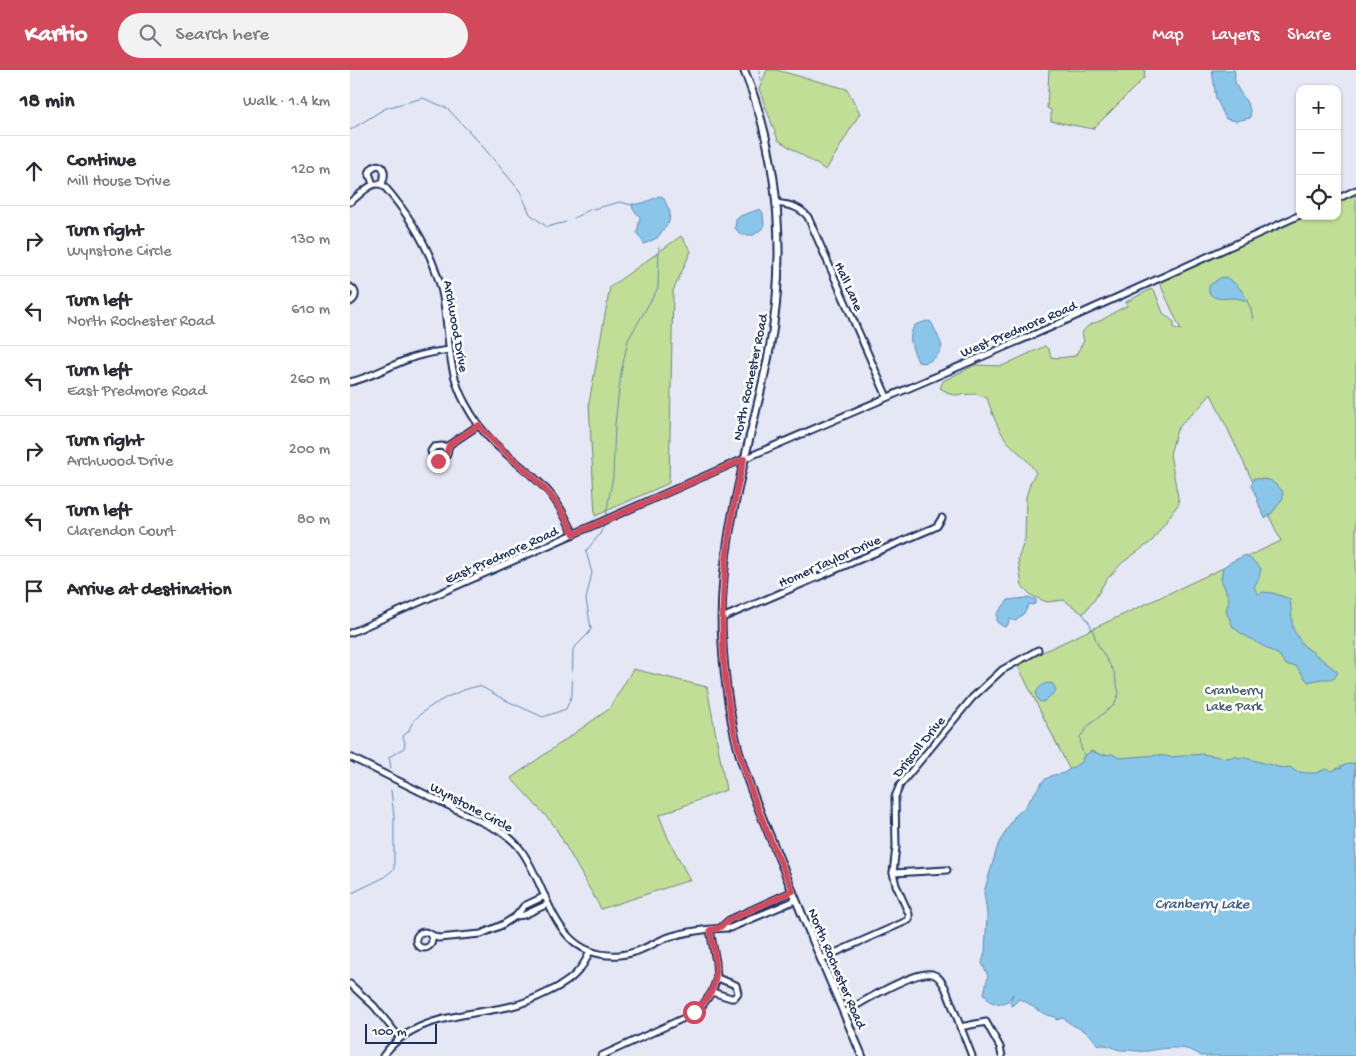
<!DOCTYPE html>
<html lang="en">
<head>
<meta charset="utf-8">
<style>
	:root { --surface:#fff; --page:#f2f2f3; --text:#2b2b33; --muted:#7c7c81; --line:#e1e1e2; --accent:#d1495b }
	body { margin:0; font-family:"Gochi Hand",sans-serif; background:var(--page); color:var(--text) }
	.controls { position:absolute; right:15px; top:15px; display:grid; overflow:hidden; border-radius:10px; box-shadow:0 1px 4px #0004 }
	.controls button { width:45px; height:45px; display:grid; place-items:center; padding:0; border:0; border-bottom:1px solid var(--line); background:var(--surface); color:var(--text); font:25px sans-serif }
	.scale { position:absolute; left:15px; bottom:12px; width:72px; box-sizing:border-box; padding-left:5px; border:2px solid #1b2f5e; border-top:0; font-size:14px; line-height:18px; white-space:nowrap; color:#1b2f5e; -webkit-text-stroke:4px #fff; paint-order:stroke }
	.stop { position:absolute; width:15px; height:15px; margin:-11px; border:4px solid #d1495b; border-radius:50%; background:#fff }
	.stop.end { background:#d1495b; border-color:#fff; box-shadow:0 1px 5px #0008 }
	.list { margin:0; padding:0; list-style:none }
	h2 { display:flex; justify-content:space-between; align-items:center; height:65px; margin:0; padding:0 20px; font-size:21px }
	h2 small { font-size:16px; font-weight:400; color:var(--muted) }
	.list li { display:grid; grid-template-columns:32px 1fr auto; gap:15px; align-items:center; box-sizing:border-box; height:70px; padding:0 20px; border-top:1px solid var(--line) }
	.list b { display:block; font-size:19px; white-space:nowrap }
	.list p { margin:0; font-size:16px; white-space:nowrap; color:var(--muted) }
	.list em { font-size:16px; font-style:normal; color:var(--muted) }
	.icon { flex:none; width:28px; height:28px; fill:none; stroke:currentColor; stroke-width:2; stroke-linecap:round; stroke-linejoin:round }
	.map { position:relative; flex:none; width:1006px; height:986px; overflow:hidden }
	header { display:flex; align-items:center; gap:30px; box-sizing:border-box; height:70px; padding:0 25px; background:var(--accent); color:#fff }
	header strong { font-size:24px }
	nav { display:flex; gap:28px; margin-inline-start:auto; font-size:18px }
	.search { width:350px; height:45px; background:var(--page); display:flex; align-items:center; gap:12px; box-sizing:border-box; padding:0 18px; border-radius:28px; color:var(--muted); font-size:19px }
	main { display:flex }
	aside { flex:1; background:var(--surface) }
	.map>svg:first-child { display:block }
</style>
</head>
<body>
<header>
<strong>Kartio</strong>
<div class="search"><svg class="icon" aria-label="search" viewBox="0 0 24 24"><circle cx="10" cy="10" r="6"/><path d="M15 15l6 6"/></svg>Search here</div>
<nav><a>Map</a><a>Layers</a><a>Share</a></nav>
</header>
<main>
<aside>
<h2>18 min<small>Walk · 1.4 km</small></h2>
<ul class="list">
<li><svg class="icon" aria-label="ahead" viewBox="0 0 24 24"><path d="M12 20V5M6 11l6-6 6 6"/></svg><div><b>Continue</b><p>Mill House Drive</p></div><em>120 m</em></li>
<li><svg class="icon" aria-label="right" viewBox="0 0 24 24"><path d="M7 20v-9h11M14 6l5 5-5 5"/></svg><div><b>Turn right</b><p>Wynstone Circle</p></div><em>130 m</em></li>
<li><svg class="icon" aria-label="left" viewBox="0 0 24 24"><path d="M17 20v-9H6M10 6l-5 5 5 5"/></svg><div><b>Turn left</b><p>North Rochester Road</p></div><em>610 m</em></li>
<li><svg class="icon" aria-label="left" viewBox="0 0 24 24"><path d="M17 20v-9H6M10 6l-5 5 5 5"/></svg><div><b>Turn left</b><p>East Predmore Road</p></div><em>260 m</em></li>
<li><svg class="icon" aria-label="right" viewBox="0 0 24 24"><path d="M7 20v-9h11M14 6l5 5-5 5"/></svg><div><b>Turn right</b><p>Archwood Drive</p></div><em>200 m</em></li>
<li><svg class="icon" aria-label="left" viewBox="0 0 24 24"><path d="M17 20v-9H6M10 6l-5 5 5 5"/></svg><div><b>Turn left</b><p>Clarendon Court</p></div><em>80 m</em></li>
<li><svg class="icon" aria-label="arrive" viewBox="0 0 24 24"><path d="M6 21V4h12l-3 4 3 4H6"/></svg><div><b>Arrive at destination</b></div></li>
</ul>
</aside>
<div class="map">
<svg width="1006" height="986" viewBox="0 0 1006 986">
	<rect width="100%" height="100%" fill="#e5e7f5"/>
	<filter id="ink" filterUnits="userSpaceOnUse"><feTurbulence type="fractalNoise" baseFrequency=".02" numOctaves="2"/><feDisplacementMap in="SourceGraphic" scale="10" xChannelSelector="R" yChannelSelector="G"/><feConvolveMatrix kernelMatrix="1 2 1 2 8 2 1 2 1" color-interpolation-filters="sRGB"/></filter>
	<g filter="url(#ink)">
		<g fill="#c0de95" stroke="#6e867a">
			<polygon points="417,0 426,0 497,19 510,43 476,100 428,70 409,19"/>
			<polygon points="699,0 795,0 794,8 743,59 701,51 701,40 697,38"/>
			<path d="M1006,122V706L774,809L667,594L931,471L861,324L847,340L835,350L827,360L820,384L829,433L802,471L772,493L756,510L745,529L733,544L714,530L697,532L682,526L672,516L668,489L675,469L676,427L681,411L686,403C679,390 667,382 657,371C646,356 643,345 637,328L626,324L602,325L590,318L593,311L625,295L652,296L695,276L699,280L701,287L708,288L725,286L734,271L732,263C738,253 744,254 752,250C761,245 768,239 777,236L776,232L801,219L805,222L813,243L824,252V258L831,260L809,212L953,146H987V131Z"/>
			<polygon points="331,166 341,181 323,221 319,413 245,446 239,333 260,217"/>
			<polygon points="283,599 357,617 376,720 309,745 318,768 340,810 251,839 204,755 161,708 259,639"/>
		</g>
		<g fill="#8ac6ea" stroke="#5e8ab2">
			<path d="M862,0H884C886,4 884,8 885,12C889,25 903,34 900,48L886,51L876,49L866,28Z"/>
			<path d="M309,126L313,127L320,142L319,152L307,168L294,174L287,163L290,147L283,139L282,134C292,135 300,130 309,126Z"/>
			<polygon points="410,139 413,143 414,157 404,165 391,165 385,158 386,150 390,146"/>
			<path d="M875,207C885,212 893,220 897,231C893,230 889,228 884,228C874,228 866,231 859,223V216L870,208Z"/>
			<path d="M577,251C578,252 580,251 581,252C582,253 591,273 592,276C589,287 579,295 568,292C563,279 556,268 565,255Z"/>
			<path d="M904,408L920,410L932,420L933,428L922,443L915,448C909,438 907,426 901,415Z"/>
			<polygon points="896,485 911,498 909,508 904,517 909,525 912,522 923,523 940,529 943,559 952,574 988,602 984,609 971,609 958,612 946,596 936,595 929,585 892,564 883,557 876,541 879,529 871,509 873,497 885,490"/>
			<polygon points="676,528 684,529 686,530 686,533 682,535 679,534 675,542 666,551 660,549 657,556 654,557 647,552 647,544 658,530"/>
			<path d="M697,613L703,614L706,620C703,625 699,626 695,631L690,632C682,623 688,617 697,613Z"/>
			<path d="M741,681L752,685L763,684L769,688L808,685L821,687L852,684L877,688L885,686L890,688L892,687L932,698L940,697L945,701L956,703H966L976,699L982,701L988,698L992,699L990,696L1005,693L1006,986H851C836,974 815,978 798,981C790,982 782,980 774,980C765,981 757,972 748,976C739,958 726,960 713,948L706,950V947C701,946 697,945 693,943C684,939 679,932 669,929L662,936L660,932L663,924L657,932L647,934L639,931L634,924L638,906L632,893L635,882L637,844L634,822L648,775L664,747L674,738L694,710L703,705L712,704L733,691L732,688Z"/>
		</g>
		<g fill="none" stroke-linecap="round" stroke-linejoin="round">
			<g stroke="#5e8ab2" stroke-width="1">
				<polyline points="409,0 410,10"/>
				<polyline points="0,60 36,38 73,28 97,38 129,72 170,121 180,144 197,157 216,152"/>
				<polyline points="224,148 239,140 270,132 282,135"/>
				<polyline points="897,231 901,239 903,251"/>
				<polyline points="256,445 263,406 265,354 271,303 278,270 308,218 309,177"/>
				<polyline points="733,544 740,554 748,575 764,602 769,623 764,635 739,655 730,667 731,678 735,687"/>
				<path d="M41,698L39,687L54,678L55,673L53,666L59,661C62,641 111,618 130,616L155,630L193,647L216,639L222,625L223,579L238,564L241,559L236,529L242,503L236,481L250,464L254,455"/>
				<polyline points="0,824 33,808 44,799 44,747 41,720"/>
			</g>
			<defs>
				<g id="minor">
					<path d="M23,114L19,103C25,89 40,95 32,114"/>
					<polyline points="987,129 1006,120"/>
					<path d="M0,132C10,126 22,108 34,116C61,147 82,181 92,222C100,259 96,299 115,333C123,348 133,362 144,373C161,389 180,402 196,419C208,432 216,448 224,464"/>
					<path d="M426,133C439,135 449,136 458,147L537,327"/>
					<path d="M0,217C7,221 7,228 0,232"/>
					<path d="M0,312C20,308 37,297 56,290C70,284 84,282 99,280"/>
					<polyline points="96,376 99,375 129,355"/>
					<path d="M97,384L96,379L92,376L84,377L81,381L83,389L91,391C98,388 97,382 99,375"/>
					<polyline points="372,548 583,458 587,456 592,448"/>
					<polyline points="0,563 375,397 699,258 950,145"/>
					<path d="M0,687L152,762C159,767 166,773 171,780C200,820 203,890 270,885C287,884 301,874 316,868C333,862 362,858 380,858L446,830"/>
					<polyline points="543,803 597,800"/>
					<polyline points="166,846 174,836 195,826"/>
					<polyline points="370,858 379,850 443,821"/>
					<circle cx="74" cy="870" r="8"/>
					<polyline points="80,864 88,868 131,864 152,855 166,846 174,845 198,834"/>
					<polyline points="471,889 559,850 559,844 546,815 543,803 546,777 545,727 550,715 622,628 652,600 688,580"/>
					<polyline points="0,914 24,936 50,968"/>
					<polyline points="362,922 381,928 384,928 388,923 386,915 367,908"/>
					<path d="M494,943C510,933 565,900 582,904C589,906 591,911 595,917L622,986"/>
					<polyline points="610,957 636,952 650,977 652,986"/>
					<path d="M33,986C62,945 118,946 162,936C175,933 186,928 198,922C218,913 232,902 240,881"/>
					<polyline points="251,986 334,948 352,936 362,922 367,908 366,892 360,860"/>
				</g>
				<path id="major" d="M394,0C431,89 437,193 418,288C399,380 368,470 372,565C374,609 380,654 393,696C407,739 426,779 442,820C465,876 489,931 512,986"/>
			</defs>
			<use href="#minor" stroke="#1b2f5e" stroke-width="9"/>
			<use href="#major" stroke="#1b2f5e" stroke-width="10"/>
			<use href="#minor" stroke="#fff" stroke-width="5"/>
			<use href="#major" stroke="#fff" stroke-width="6"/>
		</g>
	</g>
	<g fill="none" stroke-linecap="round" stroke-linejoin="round" filter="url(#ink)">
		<path stroke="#d1495b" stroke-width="6" d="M88,391L95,388L99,375L129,355C148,380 174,396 195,419C208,432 216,448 224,464L394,389C369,491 362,593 393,695C406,738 425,780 443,821L379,850L369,858L360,860C367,894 374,918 344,942"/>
	</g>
	<g text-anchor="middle" stroke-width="5" stroke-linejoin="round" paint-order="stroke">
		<g font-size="14" fill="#1b2f5e" stroke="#fff">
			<text transform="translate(500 216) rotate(66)" y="5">Hall Lane</text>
			<text transform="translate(107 256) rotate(80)" y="5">Archwood Drive</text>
			<text transform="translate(668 258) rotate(-23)" y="5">West Predmore Road</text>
			<text transform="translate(399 307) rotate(-78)" y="5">North Rochester Road</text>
			<text transform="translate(151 484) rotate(-24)" y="5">East Predmore Road</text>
			<text transform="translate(479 490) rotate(-24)" y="5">Homer Taylor Drive</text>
			<text transform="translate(568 676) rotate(-51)" y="5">Driscoll Drive</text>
			<text transform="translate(122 736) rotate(28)" y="5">Wynstone Circle</text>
			<text transform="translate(488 898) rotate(67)" y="5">North Rochester Road</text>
		</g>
		<g font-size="14" fill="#445b6c" stroke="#fff">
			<text x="884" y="624">Cranberry<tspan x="884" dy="16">Lake Park</tspan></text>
		</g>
		<g font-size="15" font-style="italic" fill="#3c5c88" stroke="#fff">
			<text x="852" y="838">Cranberry Lake</text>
		</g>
	</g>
</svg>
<div class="controls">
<button>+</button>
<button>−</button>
<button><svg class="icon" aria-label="locate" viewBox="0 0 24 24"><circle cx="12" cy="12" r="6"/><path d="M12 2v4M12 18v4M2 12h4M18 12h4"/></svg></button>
</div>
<div class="scale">100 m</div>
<div class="stop" style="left:344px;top:942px"></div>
<div class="stop end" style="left:88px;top:391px"></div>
</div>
</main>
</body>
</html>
